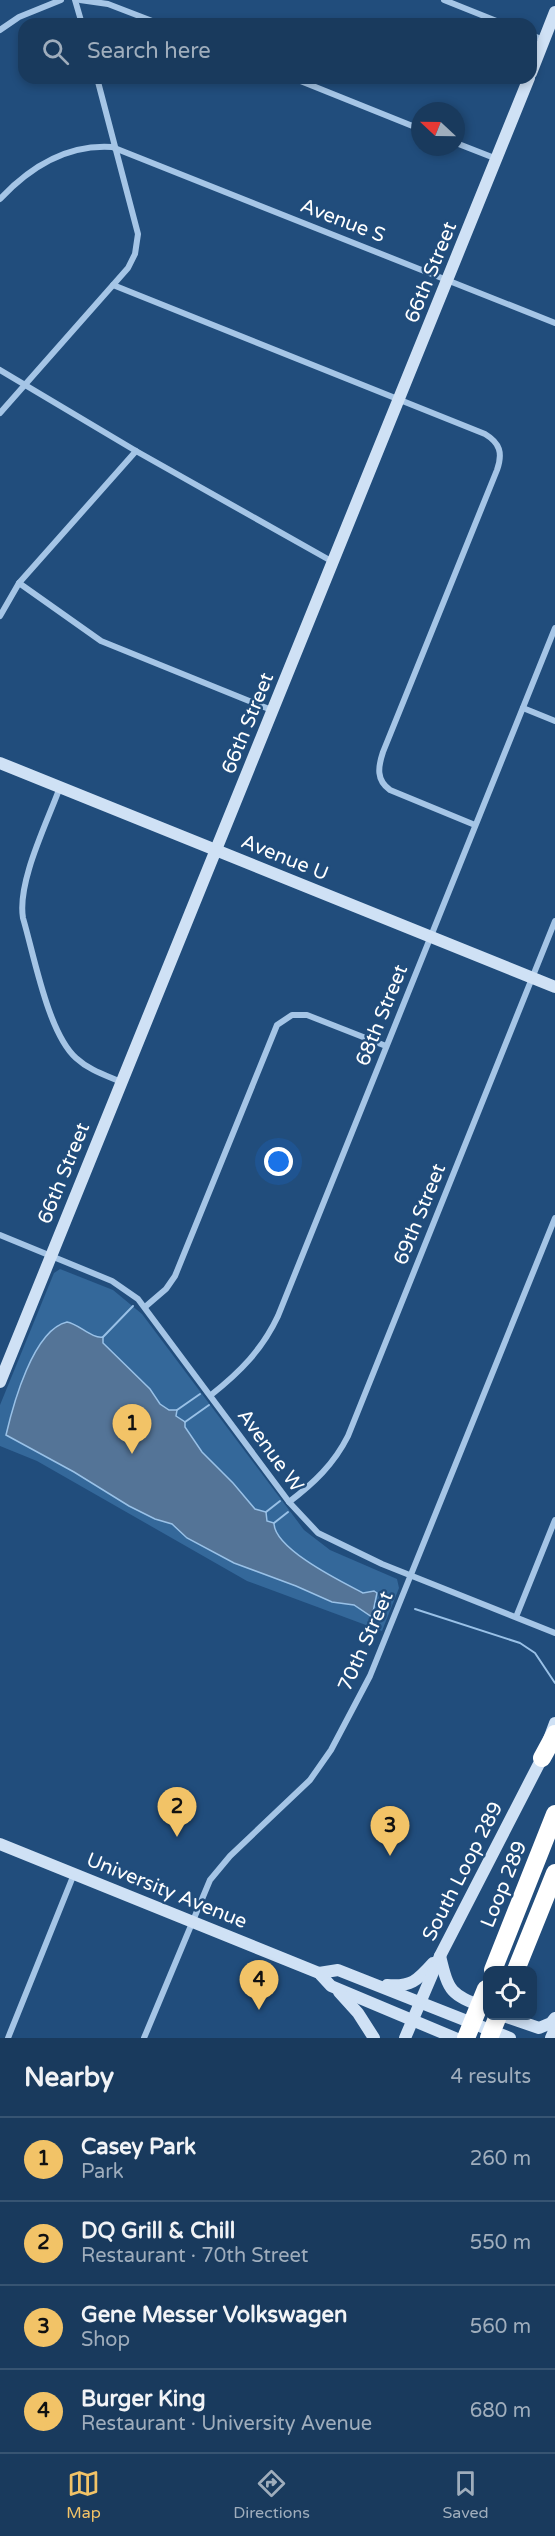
<!DOCTYPE html>
<html lang="en">
<head>
<meta charset="utf-8">
<style>
	:root { --surface:#193a5d; --page:#224163; --text:#f1f3f6; --muted:#9fadbc; --line:#375472; --accent:#f2c367 }
	body { margin:0; font-family:"Varela Round",sans-serif; background:var(--page); color:var(--text) }
	.controls { position:absolute; right:18px; bottom:18px; display:grid; overflow:hidden; border-radius:12px; box-shadow:0 3px 9px #0003 }
	.controls button { width:54px; height:54px; display:grid; place-items:center; padding:0; border:0; border-bottom:2px solid var(--line); background:var(--surface); color:var(--text); font:30px sans-serif }
	.compass { position:absolute; left:411px; top:102px; width:54px; height:54px; border-radius:50%; background:var(--surface); box-shadow:0 3px 9px #0003; rotate:292deg }
	.you { position:absolute; left:279px; top:1162px; width:21px; height:21px; margin:-15px; border:4px solid #fff; border-radius:50%; background:#1a73e8; box-shadow:0 0 0 9px #1a73e833 }
	.badge { display:grid; place-items:center; width:39px; height:39px; border-radius:50%; background:var(--accent); color:#111; font-size:20px; font-weight:700 }
	.pin { position:absolute; translate:-50% -50px; filter:drop-shadow(0 2px 3px #0008) }
	.pin::after { content:''; position:absolute; top:32px; width:21px; height:18px; background:inherit; clip-path:polygon(0 0,100% 0,50% 100%) }
	.list { margin:0; padding:0; list-style:none }
	h2 { display:flex; justify-content:space-between; align-items:center; height:78px; margin:0; padding:0 24px; font-size:26px }
	h2 small { font-size:20px; font-weight:400; color:var(--muted) }
	.list li { display:grid; grid-template-columns:39px 1fr auto; gap:18px; align-items:center; box-sizing:border-box; height:84px; padding:0 24px; border-top:2px solid var(--line) }
	.list b { display:block; font-size:22px; white-space:nowrap }
	.list p { margin:0; font-size:20px; white-space:nowrap; color:var(--muted) }
	.list em { font-size:20px; font-style:normal; color:var(--muted) }
	.icon { flex:none; width:33px; height:33px; fill:none; stroke:currentColor; stroke-width:2; stroke-linecap:round; stroke-linejoin:round }
	.map { position:relative; flex:none; width:555px; height:2038px; overflow:hidden }
	.search { position:absolute; background:var(--surface); box-shadow:0 3px 9px #0003; left:18px; right:18px; top:18px; height:66px; display:flex; align-items:center; gap:15px; box-sizing:border-box; padding:0 21px; border-radius:18px; color:var(--muted); font-size:22px }
	.sheet { height:414px; background:var(--surface) }
	nav { display:flex; justify-content:space-around; align-items:center; box-sizing:border-box; height:84px; border-top:2px solid var(--line); background:var(--surface); font-size:16px; color:var(--muted) }
	nav a { display:grid; justify-items:center; gap:3px }
	nav .on { color:var(--accent) }
	.map>svg:first-child { display:block }
</style>
</head>
<body>
<div class="map">
<svg width="555" height="2038" viewBox="0 0 555 2038">
	<rect width="100%" height="100%" fill="#214d7c"/>
	<polygon fill="#34689a" points="60,1269 113,1290 142,1314 304,1530 330,1550 397,1579 399,1588 382,1631 247,1581 37,1461 0,1446 0,1405 54,1273"/>
	<path fill="#547497" stroke="#99c1e7" stroke-width="1.5" d="M67,1322C79,1324 92,1339 103,1337V1343L150,1389L160,1404L169,1410H177L176,1416L185,1422V1427L202,1452L233,1483L255,1509L266,1512L267,1521L274,1523C274,1549 342,1582 363,1593L374,1591L377,1593L372,1617L354,1605L332,1602L296,1586L234,1563L187,1538L172,1524L155,1519L129,1506L74,1472L6,1435C13,1405 33,1330 67,1322Z"/>
	<g fill="none" stroke-linecap="round" stroke-linejoin="round">
		<g stroke="#99c1e7" stroke-width="2">
			<polyline points="103,1337 133,1306"/>
			<polyline points="177,1410 200,1394"/>
			<polyline points="185,1422 209,1405"/>
			<polyline points="266,1512 280,1501"/>
			<polyline points="274,1523 288,1512"/>
			<polyline points="415,1609 520,1643 535,1653 555,1683"/>
		</g>
		<g stroke="#a5c5e6" stroke-width="6">
			<polyline points="75,0 82,24"/>
			<polyline points="80,0 108,4 160,24"/>
			<polyline points="444,0 504,24"/>
			<polyline points="0,30 19,17 61,0"/>
			<polyline points="531,35 544,40"/>
			<polyline points="293,78 420,129"/>
			<polyline points="456,143 497,159"/>
			<path d="M0,199C30,167 66,144 112,147L555,323"/>
			<path d="M113,285L485,434C500,443 503,453 497,470L383,752C378,767 376,780 390,790L475,825"/>
			<polyline points="0,370 136,451 333,562"/>
			<polyline points="0,413 128,268 135,254 138,234 97,78"/>
			<polyline points="19,583 101,641 274,711"/>
			<polyline points="0,616 19,583 136,451"/>
			<polyline points="523,708 555,721"/>
			<path d="M60,787C47,823 17,882 23,918C34,955 48,1033 76,1058C89,1070 105,1075 121,1082"/>
			<polyline points="0,1235 112,1281 138,1299 289,1502 318,1533 382,1564 555,1633"/>
			<polyline points="145,1307 166,1289 175,1276 277,1025 292,1015 307,1015 386,1046"/>
			<path d="M211,1395C240,1372 262,1350 278,1316L555,628"/>
			<path d="M289,1502C314,1483 334,1464 348,1436L555,921"/>
			<polyline points="516,1617 555,1520"/>
			<polyline points="8,2038 74,1874"/>
			<polyline points="144,2038 210,1880 230,1856 310,1780 331,1750 370,1676 555,1218"/>
		</g>
		<g stroke="#cfe1f5" stroke-width="12">
			<polyline points="531,73 555,12"/>
			<polyline points="0,763 555,987"/>
			<polyline points="0,1382 529,78"/>
			<polyline points="0,1844 319,1973 331,1986 455,2038"/>
			<path d="M440,1956C449,1994 451,1994 486,2008"/>
			<polyline points="319,1973 338,1970 510,2038"/>
			<path d="M387,1985C411,1987 417,1981 433,1963"/>
			<polyline points="339,1992 358,2013 374,2038"/>
			<polyline points="504,2016 539,2028 551,2023 555,2018"/>
			<polyline points="405,2038 440,1956 542,1758 555,1723"/>
			<polyline points="551,2038 555,2029"/>
		</g>
		<g stroke="#fff" stroke-width="18">
			<polyline points="542,1758 555,1734"/>
			<polyline points="493,1970 555,1814"/>
			<polyline points="516,1970 555,1873"/>
		</g>
		<g stroke="#fff" stroke-width="18">
			<polyline points="466,2038 486,1989"/>
			<polyline points="489,2038 498,2016"/>
		</g>
	</g>
	<g text-anchor="middle" stroke-width="5" stroke-linejoin="round" paint-order="stroke">
		<g font-size="20" fill="#fff" stroke="#214d7c">
			<text transform="translate(343 220) rotate(21)" y="7">Avenue S</text>
			<text transform="translate(430 272) rotate(-68)" y="7">66th Street</text>
			<text transform="translate(247 723) rotate(-68)" y="7">66th Street</text>
			<text transform="translate(285 857) rotate(22)" y="7">Avenue U</text>
			<text transform="translate(381 1015) rotate(-68)" y="7">68th Street</text>
			<text transform="translate(63 1173) rotate(-68)" y="7">66th Street</text>
			<text transform="translate(419 1214) rotate(-68)" y="7">69th Street</text>
			<text transform="translate(271 1450) rotate(54)" y="7">Avenue W</text>
			<text transform="translate(365 1641) rotate(-66)" y="7">70th Street</text>
			<text transform="translate(462 1871) rotate(-63)" y="7">South Loop 289</text>
			<text transform="translate(503 1884) rotate(-68)" y="7">Loop 289</text>
			<text transform="translate(167 1890) rotate(22)" y="7">University Avenue</text>
		</g>
	</g>
</svg>
<div class="controls">
<button><svg class="icon" aria-label="locate" viewBox="0 0 24 24"><circle cx="12" cy="12" r="6"/><path d="M12 2v4M12 18v4M2 12h4M18 12h4"/></svg></button>
</div>
<svg class="compass" viewBox="-18 -18 36 36"><path d="M0-13l5 13h-10z" fill="#e53935"/><path d="M0 13l5-13h-10z" fill="#9fadbc"/></svg>
<div class="you"></div>
<div class="pin badge" style="left:132px;top:1454px">1</div>
<div class="pin badge" style="left:177px;top:1837px">2</div>
<div class="pin badge" style="left:390px;top:1856px">3</div>
<div class="pin badge" style="left:259px;top:2010px">4</div>
<div class="search"><svg class="icon" aria-label="search" viewBox="0 0 24 24"><circle cx="10" cy="10" r="6"/><path d="M15 15l6 6"/></svg>Search here</div>
</div>
<section class="sheet">
<h2>Nearby<small>4 results</small></h2>
<ul class="list">
<li><span class="badge">1</span><div><b>Casey Park</b><p>Park</p></div><em>260 m</em></li>
<li><span class="badge">2</span><div><b>DQ Grill &amp; Chill</b><p>Restaurant · 70th Street</p></div><em>550 m</em></li>
<li><span class="badge">3</span><div><b>Gene Messer Volkswagen</b><p>Shop</p></div><em>560 m</em></li>
<li><span class="badge">4</span><div><b>Burger King</b><p>Restaurant · University Avenue</p></div><em>680 m</em></li>
</ul>
</section>
<nav>
<a class="on"><svg class="icon" aria-label="map" viewBox="0 0 24 24"><path d="M3 6l6-2 6 2 6-2v14l-6 2-6-2-6 2zM9 4v14M15 6v14"/></svg>Map</a>
<a><svg class="icon" aria-label="directions" viewBox="0 0 24 24"><path d="M12 3l9 9-9 9-9-9zM9 14v-3h6M13 9l2 2-2 2"/></svg>Directions</a>
<a><svg class="icon" aria-label="saved" viewBox="0 0 24 24"><path d="M7 4h10v16l-5-4-5 4z"/></svg>Saved</a>
</nav>
</body>
</html>
